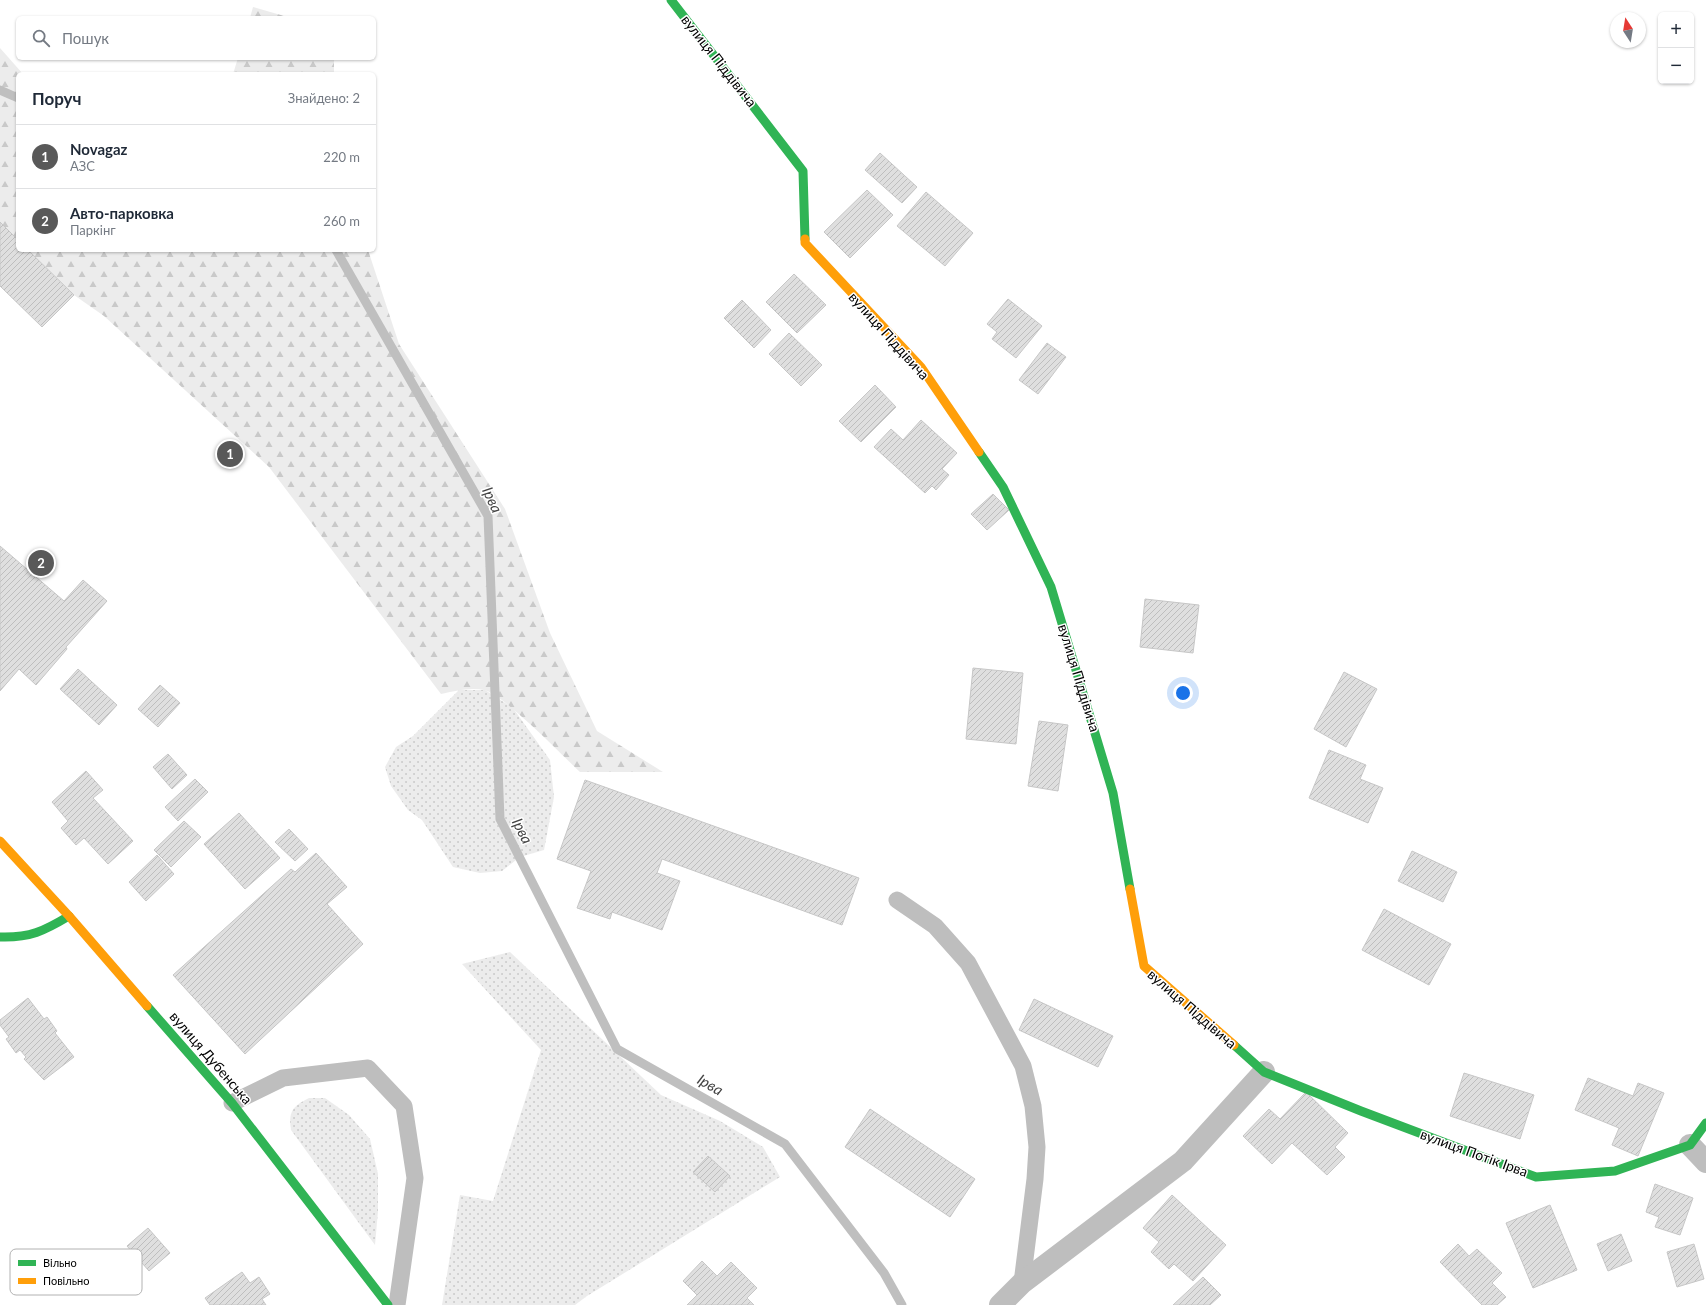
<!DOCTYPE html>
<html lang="uk">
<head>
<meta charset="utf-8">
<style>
	:root { --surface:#fff; --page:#f2f2f3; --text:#1f2937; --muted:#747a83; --line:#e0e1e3; --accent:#595959 }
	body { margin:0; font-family:Lato,sans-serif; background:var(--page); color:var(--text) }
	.controls { position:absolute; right:12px; top:12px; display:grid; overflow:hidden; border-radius:6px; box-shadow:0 1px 3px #0004 }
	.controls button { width:36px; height:36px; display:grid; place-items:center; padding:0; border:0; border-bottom:1px solid var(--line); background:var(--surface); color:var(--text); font:20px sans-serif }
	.compass { position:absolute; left:1610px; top:12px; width:36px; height:36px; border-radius:50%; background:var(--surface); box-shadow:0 1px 3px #0004; rotate:348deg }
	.you { position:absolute; left:1183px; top:693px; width:14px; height:14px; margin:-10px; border:3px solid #fff; border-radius:50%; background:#1a73e8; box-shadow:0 0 0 6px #1a73e833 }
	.badge { display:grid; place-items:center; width:26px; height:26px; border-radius:50%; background:var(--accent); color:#fff; font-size:13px; font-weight:700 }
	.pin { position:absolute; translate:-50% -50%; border:2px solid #fff; box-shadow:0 1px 4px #0006 }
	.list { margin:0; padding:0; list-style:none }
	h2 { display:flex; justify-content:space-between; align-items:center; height:52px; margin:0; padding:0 16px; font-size:17px }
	h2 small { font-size:13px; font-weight:400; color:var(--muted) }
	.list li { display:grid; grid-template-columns:26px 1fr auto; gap:12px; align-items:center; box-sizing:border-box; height:64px; padding:0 16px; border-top:1px solid var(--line) }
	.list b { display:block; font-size:15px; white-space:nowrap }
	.list p { margin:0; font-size:13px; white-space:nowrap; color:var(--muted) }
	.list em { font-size:13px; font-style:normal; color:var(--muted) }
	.icon { flex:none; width:22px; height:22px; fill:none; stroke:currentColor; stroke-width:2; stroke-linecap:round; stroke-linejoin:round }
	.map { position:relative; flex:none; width:1706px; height:1305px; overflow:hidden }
	.search { position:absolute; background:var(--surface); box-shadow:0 1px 3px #0004; left:16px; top:16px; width:360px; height:44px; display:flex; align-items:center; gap:10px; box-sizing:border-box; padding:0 14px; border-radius:6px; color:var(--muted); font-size:15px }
	.panel { position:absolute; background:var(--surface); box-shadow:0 1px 3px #0004; left:16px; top:72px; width:360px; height:180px; border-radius:6px }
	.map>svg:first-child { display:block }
</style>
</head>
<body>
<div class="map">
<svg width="1706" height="1305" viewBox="0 0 1706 1305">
	<defs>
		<pattern id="grass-dots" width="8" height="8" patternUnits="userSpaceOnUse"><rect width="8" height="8" fill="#ececec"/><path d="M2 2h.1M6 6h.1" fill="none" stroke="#c9c9c9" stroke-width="1.8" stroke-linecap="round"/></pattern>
		<pattern id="forest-firs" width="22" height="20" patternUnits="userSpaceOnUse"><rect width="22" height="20" fill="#ececec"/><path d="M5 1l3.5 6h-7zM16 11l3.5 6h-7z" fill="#c9c9c9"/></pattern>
		<pattern id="building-hatch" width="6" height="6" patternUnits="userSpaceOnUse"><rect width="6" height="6" fill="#dfdfdf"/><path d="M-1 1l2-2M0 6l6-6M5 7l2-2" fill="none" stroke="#bebebe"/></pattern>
	</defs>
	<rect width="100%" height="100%" fill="#fff"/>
	<g fill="url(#grass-dots)">
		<polygon points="459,690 485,690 513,708 550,760 554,797 544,850 520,857 502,871 480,873 453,867 422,820 408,810 391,786 385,767 396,747 413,736"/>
		<polygon points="510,952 661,1095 720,1121 763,1147 780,1177 587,1296 575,1305 442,1305 460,1195 493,1201 541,1050 462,964"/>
		<path d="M309,1098H325L349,1115L370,1139L378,1174V1211L375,1245L291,1130C288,1111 293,1106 309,1098Z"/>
	</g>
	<g fill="url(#forest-firs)">
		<polygon points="253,7 291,18 250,18"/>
		<polygon points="0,48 23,74 18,74 18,240 0,222"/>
		<polygon points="238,58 334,58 334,74 233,74"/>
		<path d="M28,250H368L399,344L505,509L550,633L597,731L663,772H580C563,756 503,694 484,690C471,687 454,691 441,694L269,467L104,316L74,295Z"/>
	</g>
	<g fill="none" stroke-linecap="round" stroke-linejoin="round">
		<g stroke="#bfbfbf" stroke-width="9">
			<polyline points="0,90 18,98"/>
			<polyline points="336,250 488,516 500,819 617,1049 785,1144 884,1273 902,1305"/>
		</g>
	</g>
	<g fill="url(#building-hatch)" stroke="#c7c7c7">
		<polygon points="880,153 917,187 902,203 865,170"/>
		<polygon points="867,190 893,215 850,258 824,232"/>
		<polygon points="926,192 973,233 945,266 897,226"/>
		<polygon points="0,222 18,240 18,250 28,250 74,295 42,327 0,286"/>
		<polygon points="794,274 826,305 797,333 766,302"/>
		<polygon points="1008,299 1042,326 1016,358 992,339 997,332 987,324"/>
		<polygon points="742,300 771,330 754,348 724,318"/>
		<polygon points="789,333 822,365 801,386 769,354"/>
		<polygon points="1047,343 1066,357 1038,394 1019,380"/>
		<polygon points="875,385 896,407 861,442 839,421"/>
		<polygon points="921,420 957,453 942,469 949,475 936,490 932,486 925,493 874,447 891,429 903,440"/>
		<polygon points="993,494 1009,510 987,530 971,514"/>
		<polygon points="0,546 64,601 83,580 107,601 66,647 67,649 36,685 19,669 0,691"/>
		<polygon points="1145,599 1199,605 1193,653 1140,647"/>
		<polygon points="973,668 1023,673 1016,744 966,739"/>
		<polygon points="78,669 117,705 99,725 60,689"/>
		<polygon points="1344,672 1377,689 1346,747 1314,729"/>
		<polygon points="160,685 180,703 158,727 138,709"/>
		<polygon points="1039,721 1068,725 1058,791 1028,786"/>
		<polygon points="1329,750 1366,765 1360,779 1383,788 1368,823 1309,798"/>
		<polygon points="168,754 187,775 172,789 153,767"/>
		<polygon points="86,771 103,790 93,798 133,841 108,864 84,838 76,845 61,828 68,821 52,802"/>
		<polygon points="195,779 208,792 178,821 165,807"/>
		<polygon points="585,780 859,878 842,925 662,859 657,873 680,881 662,930 612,912 610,919 577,908 591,871 557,859"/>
		<polygon points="239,813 280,858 245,889 204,844"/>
		<polygon points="184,821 201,837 171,867 154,850"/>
		<polygon points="289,829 308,849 295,861 275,842"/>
		<polygon points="1412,851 1457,872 1443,902 1398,881"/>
		<polygon points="316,853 347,887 327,904 363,944 245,1054 173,975 291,869 295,872"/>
		<polygon points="157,855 174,874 146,901 129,882"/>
		<polygon points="1384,909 1451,944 1429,985 1362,950"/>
		<polygon points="28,998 44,1019 47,1017 57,1031 55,1033 74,1057 44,1080 24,1059 26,1057 20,1050 16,1053 6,1039 9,1037 0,1025 0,1020"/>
		<polygon points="1034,999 1113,1036 1098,1067 1019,1030"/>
		<polygon points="1464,1073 1534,1095 1520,1139 1450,1116"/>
		<polygon points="1588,1078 1633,1096 1638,1083 1664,1093 1638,1156 1612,1145 1619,1128 1575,1110"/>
		<polygon points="1306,1092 1348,1133 1335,1147 1345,1157 1327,1175 1292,1143 1272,1164 1243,1136 1269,1109 1280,1119"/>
		<polygon points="870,1109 975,1179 950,1217 845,1147"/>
		<polygon points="708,1156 730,1176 715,1192 693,1172"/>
		<polygon points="1655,1184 1693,1198 1680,1235 1655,1227 1659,1217 1646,1212"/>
		<polygon points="1172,1195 1226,1245 1193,1281 1174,1264 1169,1269 1151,1252 1159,1242 1143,1228"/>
		<polygon points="1550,1205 1577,1270 1533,1288 1506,1223"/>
		<polygon points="148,1228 170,1253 149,1271 127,1246"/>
		<polygon points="1621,1234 1632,1261 1608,1271 1597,1244"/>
		<polygon points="1458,1244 1469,1256 1477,1249 1502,1273 1492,1283 1506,1297 1497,1305 1482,1305 1440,1262"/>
		<polygon points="1694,1244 1704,1279 1677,1287 1667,1252"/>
		<polygon points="702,1261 717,1276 731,1262 757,1288 747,1298 754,1305 687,1305 697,1295 683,1281"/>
		<polygon points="242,1272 250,1283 259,1277 270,1294 262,1299 266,1305 210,1305 205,1298"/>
		<polygon points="1203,1277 1221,1295 1210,1305 1173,1305"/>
	</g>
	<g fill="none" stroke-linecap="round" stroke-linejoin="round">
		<g stroke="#bebebe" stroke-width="17">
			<polyline points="897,900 935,926 968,963 1023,1066 1033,1106 1037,1147 1035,1179 1022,1283"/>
			<polyline points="232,1103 283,1078 368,1068 404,1106 415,1178 397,1305"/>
		</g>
		<g stroke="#bebebe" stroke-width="22">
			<polyline points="1690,1145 1706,1162"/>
			<polyline points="1000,1305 1022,1283 1183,1161 1264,1072"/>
		</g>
		<g stroke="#30b455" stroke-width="9">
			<polyline points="671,0 803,171 805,239"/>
			<polyline points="979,452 1003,487 1051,587 1113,793 1130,889"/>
			<path d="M0,937C30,938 44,931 69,916"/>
			<polyline points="147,1006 232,1103 388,1305"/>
			<polyline points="1234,1045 1264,1072 1361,1111 1536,1177 1615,1171 1690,1145 1706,1123"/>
		</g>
		<g stroke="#ff9f0a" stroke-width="9">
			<polyline points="805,239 805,243 921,367 979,452"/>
			<polyline points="0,841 69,916 147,1006"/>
			<polyline points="1130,889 1144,966 1234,1045"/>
		</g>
	</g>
	<g text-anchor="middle" stroke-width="3" stroke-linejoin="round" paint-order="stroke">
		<g font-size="14" fill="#000" stroke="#fff">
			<text transform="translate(719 61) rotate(52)" y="5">вулиця Піддівича</text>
			<text transform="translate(889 336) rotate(48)" y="5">вулиця Піддівича</text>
			<text transform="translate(1079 678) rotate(73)" y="5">вулиця Піддівича</text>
			<text transform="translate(1192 1009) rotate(41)" y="5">вулиця Піддівича</text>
			<text transform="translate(211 1058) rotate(49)" y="5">вулиця Дубенська</text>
			<text transform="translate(1474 1153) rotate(20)" y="5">вулиця Потік Ірва</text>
		</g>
		<g font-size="15" font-style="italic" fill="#444" stroke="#fff">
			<text transform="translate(492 500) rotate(65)" y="5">Ірва</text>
			<text transform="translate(522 831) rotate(63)" y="5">Ірва</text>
			<text transform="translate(710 1085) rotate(30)" y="5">Ірва</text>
		</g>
	</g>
	<rect x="10" y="1249" width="132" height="46" rx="6" fill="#fff" stroke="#b2b2b2" stroke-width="1"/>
	<rect x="18" y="1260" width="18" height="6" fill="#30b455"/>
	<rect x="18" y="1278" width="18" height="6" fill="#ff9f0a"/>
	<g font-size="11" fill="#000">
		<text x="43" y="1267">Вільно</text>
		<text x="43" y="1285">Повільно</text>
	</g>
</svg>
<div class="controls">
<button>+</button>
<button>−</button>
</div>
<svg class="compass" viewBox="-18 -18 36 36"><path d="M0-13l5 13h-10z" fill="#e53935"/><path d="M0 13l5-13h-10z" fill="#747a83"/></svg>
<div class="you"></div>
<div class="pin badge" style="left:230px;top:454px">1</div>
<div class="pin badge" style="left:41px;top:563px">2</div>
<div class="search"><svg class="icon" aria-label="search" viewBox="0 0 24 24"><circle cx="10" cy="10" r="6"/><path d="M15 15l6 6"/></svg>Пошук</div>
<section class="panel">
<h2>Поруч<small>Знайдено: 2</small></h2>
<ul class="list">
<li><span class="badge">1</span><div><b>Novagaz</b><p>АЗС</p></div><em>220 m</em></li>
<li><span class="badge">2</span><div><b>Авто-парковка</b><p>Паркінг</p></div><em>260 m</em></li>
</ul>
</section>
</div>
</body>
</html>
